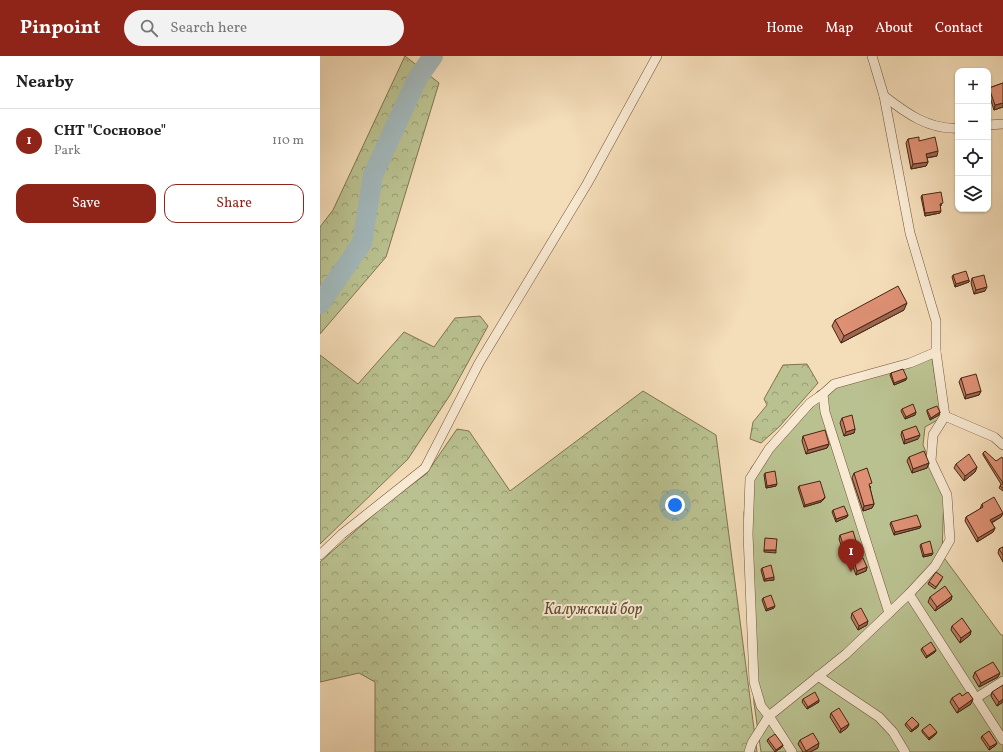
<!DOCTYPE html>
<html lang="en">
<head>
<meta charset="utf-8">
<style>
	:root { --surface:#fff; --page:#f2f2f2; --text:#222; --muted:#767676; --line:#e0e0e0; --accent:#8f2418 }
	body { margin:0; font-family:Vollkorn,serif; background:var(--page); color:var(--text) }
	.controls { position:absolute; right:12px; top:12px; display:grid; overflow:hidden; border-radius:8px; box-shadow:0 1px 3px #0004 }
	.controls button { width:36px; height:36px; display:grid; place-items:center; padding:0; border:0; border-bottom:1px solid var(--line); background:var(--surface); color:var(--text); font:20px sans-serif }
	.you { position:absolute; left:355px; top:449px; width:14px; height:14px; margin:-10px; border:3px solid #fff; border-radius:50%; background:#1a73e8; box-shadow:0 0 0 6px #1a73e833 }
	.badge { display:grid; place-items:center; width:26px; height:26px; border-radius:50%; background:var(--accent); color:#fff; font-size:13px; font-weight:700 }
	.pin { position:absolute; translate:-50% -33px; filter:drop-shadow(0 1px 2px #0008) }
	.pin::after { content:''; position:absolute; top:21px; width:14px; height:12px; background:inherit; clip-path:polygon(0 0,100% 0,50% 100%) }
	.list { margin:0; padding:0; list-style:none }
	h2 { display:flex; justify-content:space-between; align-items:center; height:52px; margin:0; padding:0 16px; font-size:17px }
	h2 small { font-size:13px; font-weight:400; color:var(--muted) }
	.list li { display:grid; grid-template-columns:26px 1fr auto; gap:12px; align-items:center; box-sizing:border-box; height:64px; padding:0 16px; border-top:1px solid var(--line) }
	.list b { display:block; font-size:15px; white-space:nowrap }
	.list p { margin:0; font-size:13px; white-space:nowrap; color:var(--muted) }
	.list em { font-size:13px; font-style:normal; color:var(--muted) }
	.actions { display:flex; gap:8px; padding:12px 16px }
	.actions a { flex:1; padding:9px 0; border:1px solid var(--accent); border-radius:12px; text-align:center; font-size:14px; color:var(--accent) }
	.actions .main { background:var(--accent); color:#fff }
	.icon { flex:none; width:22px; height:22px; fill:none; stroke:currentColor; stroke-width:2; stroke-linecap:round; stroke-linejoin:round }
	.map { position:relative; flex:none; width:683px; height:696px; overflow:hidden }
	header { display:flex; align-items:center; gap:24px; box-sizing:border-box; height:56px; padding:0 20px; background:var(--accent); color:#fff }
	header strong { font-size:19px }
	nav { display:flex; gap:22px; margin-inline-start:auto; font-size:14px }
	.search { width:280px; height:36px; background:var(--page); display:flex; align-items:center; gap:10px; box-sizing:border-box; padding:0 14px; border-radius:22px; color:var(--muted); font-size:15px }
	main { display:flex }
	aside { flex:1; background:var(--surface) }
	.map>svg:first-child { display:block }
</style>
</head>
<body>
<header>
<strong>Pinpoint</strong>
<div class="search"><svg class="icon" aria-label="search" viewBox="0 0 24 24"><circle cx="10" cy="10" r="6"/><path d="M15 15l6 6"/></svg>Search here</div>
<nav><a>Home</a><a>Map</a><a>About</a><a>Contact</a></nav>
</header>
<main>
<aside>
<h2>Nearby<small></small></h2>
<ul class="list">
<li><span class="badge">1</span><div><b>СНТ &quot;Сосновое&quot;</b><p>Park</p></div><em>110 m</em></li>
</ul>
<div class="actions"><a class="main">Save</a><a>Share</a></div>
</aside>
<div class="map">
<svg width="683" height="696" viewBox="0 0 683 696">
	<defs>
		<pattern id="forest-crowns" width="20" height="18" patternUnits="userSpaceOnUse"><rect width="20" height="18" fill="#bac190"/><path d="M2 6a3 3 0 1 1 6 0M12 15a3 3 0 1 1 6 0" fill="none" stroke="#999d74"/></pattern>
	</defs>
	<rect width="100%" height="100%" fill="#f4ddb9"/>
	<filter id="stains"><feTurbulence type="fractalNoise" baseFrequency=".005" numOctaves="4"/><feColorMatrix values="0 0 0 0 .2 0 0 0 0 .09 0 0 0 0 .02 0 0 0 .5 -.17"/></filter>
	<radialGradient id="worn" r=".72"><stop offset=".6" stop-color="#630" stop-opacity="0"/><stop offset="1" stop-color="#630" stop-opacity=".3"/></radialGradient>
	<g fill="url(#forest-crowns)" stroke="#807450">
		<polygon points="85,0 119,27 66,201 0,278 0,171 13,154"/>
		<polygon points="160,260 168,270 130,339 88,403 0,488 0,299 38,328 84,276 114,291 135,262"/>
		<polygon points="487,308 498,327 459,371 441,387 430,383 433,366 447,349 444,343 463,309"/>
		<polygon points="323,335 396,379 437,696 55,696 55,626 39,617 0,626 0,506 67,447 106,418 137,373 149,375 190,435"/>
	</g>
	<polygon fill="#bac190" stroke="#807450" points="612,302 621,362 605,371 603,389 624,438 622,499 681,579 683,579 683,696 441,696 434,647 424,457 431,412 498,335"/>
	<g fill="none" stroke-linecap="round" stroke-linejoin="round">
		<polyline stroke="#a2b8bb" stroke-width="20" points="0,248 42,187 53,119 97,23 113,0"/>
		<defs>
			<g id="street">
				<path d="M564,40C586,57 609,74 638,72"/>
				<polyline points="668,69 683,68"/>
				<polyline points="625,360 674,381 683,389"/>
				<polyline points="0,499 22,478 105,412 159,307 267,128 337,0"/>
				<polyline points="589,538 683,684"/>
				<polyline points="569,557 505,356 503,338 514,328 590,307 616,296"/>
				<polyline points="498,620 559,661 573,676 585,696"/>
				<polyline points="656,642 683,625"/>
				<polyline points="429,696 432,687 449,660 441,650 434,626 428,478 430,423 449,393 490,347 503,338"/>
				<polyline points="472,696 449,660 526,598 589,538 615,510 630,484 627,439 611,405 613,379 625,360 616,296 616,265 590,177 564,40 552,0"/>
			</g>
		</defs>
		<use href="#street" stroke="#72543b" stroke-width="10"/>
		<use href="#street" stroke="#f8e9d2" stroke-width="9"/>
	</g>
	<g fill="#bf7c64" stroke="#462611">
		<polygon points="683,27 683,51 674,54 668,35 669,32"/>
		<polygon points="588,83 599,85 617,100 607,102 608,106 606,110 591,113 586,87"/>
		<polygon points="602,139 622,149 620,150 620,157 605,160 601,141"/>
		<polygon points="633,219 649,224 649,226 635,231 632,221"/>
		<polygon points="652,222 665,235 654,238 651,227"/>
		<polygon points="584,254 521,287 512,270 515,264"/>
		<polygon points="571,317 586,324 574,329 570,319"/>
		<polygon points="641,322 661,335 659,339 645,343 639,326"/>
		<polygon points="582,353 596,356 595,359 585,363 581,355"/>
		<polygon points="607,354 620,356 619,359 610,364 607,356"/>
		<polygon points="522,362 535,373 534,377 524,380 520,367"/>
		<polygon points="582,375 598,383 584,388 581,379"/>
		<polygon points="483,380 509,388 507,392 486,398 482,385"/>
		<polygon points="663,397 676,405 683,403 683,435 679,432 681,428 663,399"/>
		<polygon points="589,401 609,407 607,412 592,417 587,405"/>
		<polygon points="636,408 657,411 655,416 644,425 634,412"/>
		<polygon points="445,417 456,430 446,432 444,419"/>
		<polygon points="534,417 551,431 550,432 554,448 552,452 543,455 532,422"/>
		<polygon points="479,430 505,441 504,443 501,446 484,451 478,432"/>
		<polygon points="662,448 683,457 681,461 672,467 675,472 673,476 657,486 645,465 646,461 660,453"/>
		<polygon points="513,454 528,459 527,461 516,466 512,456"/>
		<polygon points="571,466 601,470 600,472 574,479 570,468"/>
		<polygon points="520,479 541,502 547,511 546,515 536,519 528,497 524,498 519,483"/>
		<polygon points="601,488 612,499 603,501 600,490"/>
		<polygon points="683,491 683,506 678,497 679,493"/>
		<polygon points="442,512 454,524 444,525 441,514"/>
		<polygon points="622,523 615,533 608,528 609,526"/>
		<polygon points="632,540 631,544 615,555 608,546 610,541"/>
		<polygon points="443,542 454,552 446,555 442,544"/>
		<polygon points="532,557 547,569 538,574 531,562"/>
		<polygon points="632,570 651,575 650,579 640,587 631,574"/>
		<polygon points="602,592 616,594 615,596 606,602 601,594"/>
		<polygon points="655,616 678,621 659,631 653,621"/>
		<polygon points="672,636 683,646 677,650 671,640"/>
		<polygon points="642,640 651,648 637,657 630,646 632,642"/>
		<polygon points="483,643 499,646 487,653 482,646"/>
		<polygon points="511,657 529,668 527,672 520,677 510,661"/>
		<polygon points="586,667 598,671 591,676 585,669"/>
		<polygon points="602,674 616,678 609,684 602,676"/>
		<polygon points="662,680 676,689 669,694 661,682"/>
		<polygon points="448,683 463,689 462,691 455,696 447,685"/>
		<polygon points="480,684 498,692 490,696 483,696 478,688"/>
	</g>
	<g fill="#9b6551" stroke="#462611">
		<polygon points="683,47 683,51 674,54 675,49"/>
		<polygon points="618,95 617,100 605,102 606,98"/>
		<polygon points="608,106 606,110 591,113 593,108"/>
		<polygon points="621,155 620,157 605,160 605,157"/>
		<polygon points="649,224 649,226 635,231 636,228"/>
		<polygon points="667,231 665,235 654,238 656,234"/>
		<polygon points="587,247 584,254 521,287 524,280"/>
		<polygon points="587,322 586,324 574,329 574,327"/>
		<polygon points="661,335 659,339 645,343 646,339"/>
		<polygon points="596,356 595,359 585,363 586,361"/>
		<polygon points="620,356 619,359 610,364 611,362"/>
		<polygon points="535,373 534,377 524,380 526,376"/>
		<polygon points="600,379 598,383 584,388 585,384"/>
		<polygon points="509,388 507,392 486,398 488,394"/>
		<polygon points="609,407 607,412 592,417 593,413"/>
		<polygon points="657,411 655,416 644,425 645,420"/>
		<polygon points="457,428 456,430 446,432 447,430"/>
		<polygon points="505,441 504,443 501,446 484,451 485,449"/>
		<polygon points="554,448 552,452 543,455 544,450"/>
		<polygon points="683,457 681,461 668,468 670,464"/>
		<polygon points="528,459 527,461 516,466 516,463"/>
		<polygon points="601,470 600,472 574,479 575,476"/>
		<polygon points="675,472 673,476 657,486 658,482"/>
		<polygon points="530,493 528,497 524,498 525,495"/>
		<polygon points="444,494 456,494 456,497 444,496"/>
		<polygon points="613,497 612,499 603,501 604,499"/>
		<polygon points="547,511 546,515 536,519 537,515"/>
		<polygon points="454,521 454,524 444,525 445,523"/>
		<polygon points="632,540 631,544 615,555 617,551"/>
		<polygon points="455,550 454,552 446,555 447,553"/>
		<polygon points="548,565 547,569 538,574 539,570"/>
		<polygon points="651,575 650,579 640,587 641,582"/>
		<polygon points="616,594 615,596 606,602 607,600"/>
		<polygon points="680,617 678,621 659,631 661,627"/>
		<polygon points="653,643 651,648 637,657 639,653"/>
		<polygon points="683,643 683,646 677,650 679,646"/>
		<polygon points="499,644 499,646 487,653 488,651"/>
		<polygon points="529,668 527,672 520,677 521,673"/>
		<polygon points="599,668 598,671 591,676 592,674"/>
		<polygon points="617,676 616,678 609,684 609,682"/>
		<polygon points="499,687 498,692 490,696 486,696 486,695"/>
		<polygon points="677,687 676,689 669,694 670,691"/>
		<polygon points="463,689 462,691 455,696 456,694"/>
	</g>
	<g fill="#de9074" stroke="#462611">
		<polygon points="683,27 683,47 675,49 669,32"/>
		<polygon points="599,81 599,85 615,81 618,95 606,98 608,106 593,108 588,83"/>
		<polygon points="621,136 623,147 620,148 621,155 605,157 602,139"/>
		<polygon points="646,215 649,224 636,228 633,219"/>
		<polygon points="664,219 667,231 656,234 652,222"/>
		<polygon points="578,230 587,247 524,280 515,264"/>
		<polygon points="583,313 587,322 574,327 571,317"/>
		<polygon points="656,318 661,335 646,339 641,322"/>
		<polygon points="593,348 596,356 586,361 582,353"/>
		<polygon points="617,350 620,356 611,362 607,354"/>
		<polygon points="532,359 535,373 526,376 522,362"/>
		<polygon points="596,370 600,379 585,384 582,375"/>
		<polygon points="505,374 509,388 488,394 483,380"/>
		<polygon points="604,395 609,407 593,413 589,401"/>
		<polygon points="665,395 676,405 682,401 683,403 683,432 680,430 683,427 663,397"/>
		<polygon points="649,398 657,411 645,420 636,408"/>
		<polygon points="547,412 552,427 549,428 554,448 544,450 534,417"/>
		<polygon points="455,415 457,428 447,430 445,417"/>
		<polygon points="500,425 505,441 502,444 485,449 479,430"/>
		<polygon points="674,441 683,457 670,464 675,472 658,482 646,461 663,451 662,448"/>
		<polygon points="524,450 528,459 516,463 513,454"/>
		<polygon points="597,459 601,470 575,476 571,466"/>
		<polygon points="533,475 541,502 543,502 547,511 537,515 530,493 525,495 520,479"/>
		<polygon points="445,482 457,483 456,494 444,494"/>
		<polygon points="610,485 613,497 604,499 601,488"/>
		<polygon points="683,491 683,499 679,493"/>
		<polygon points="451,509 454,521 445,523 442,512"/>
		<polygon points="616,516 623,521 616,531 609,526"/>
		<polygon points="625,530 632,540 617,551 610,541"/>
		<polygon points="451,539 455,550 447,553 443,542"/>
		<polygon points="541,552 548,565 539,570 532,557"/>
		<polygon points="642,562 651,575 641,582 632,570"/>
		<polygon points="611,586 616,594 607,600 602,592"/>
		<polygon points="673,606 680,617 661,627 655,616"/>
		<polygon points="683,629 683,643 679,646 672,636"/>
		<polygon points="495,636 499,644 488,651 483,643"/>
		<polygon points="648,636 653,643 639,653 632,642 640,637 642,640"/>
		<polygon points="519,652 529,668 521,673 511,657"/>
		<polygon points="592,661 599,668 592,674 586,667"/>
		<polygon points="610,668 617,676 609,682 602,674"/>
		<polygon points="669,675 677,687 670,691 662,680"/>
		<polygon points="493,677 499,687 486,695 480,684"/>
		<polygon points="455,678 463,689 456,694 448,683"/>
	</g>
	<g text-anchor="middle" stroke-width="4" stroke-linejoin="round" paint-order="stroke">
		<g font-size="16" font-style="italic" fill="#634d31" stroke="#f8e9d2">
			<text x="273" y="558">Калужский бор</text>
		</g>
	</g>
	<rect width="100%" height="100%" filter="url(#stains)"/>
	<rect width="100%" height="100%" fill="url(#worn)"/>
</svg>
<div class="controls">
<button>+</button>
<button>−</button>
<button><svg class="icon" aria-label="locate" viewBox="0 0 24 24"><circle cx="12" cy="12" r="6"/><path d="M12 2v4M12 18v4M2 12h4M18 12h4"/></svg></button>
<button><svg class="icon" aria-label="layers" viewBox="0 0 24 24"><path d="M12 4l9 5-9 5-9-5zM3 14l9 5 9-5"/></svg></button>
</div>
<div class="you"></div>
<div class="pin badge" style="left:531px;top:516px">1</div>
</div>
</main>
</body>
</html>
